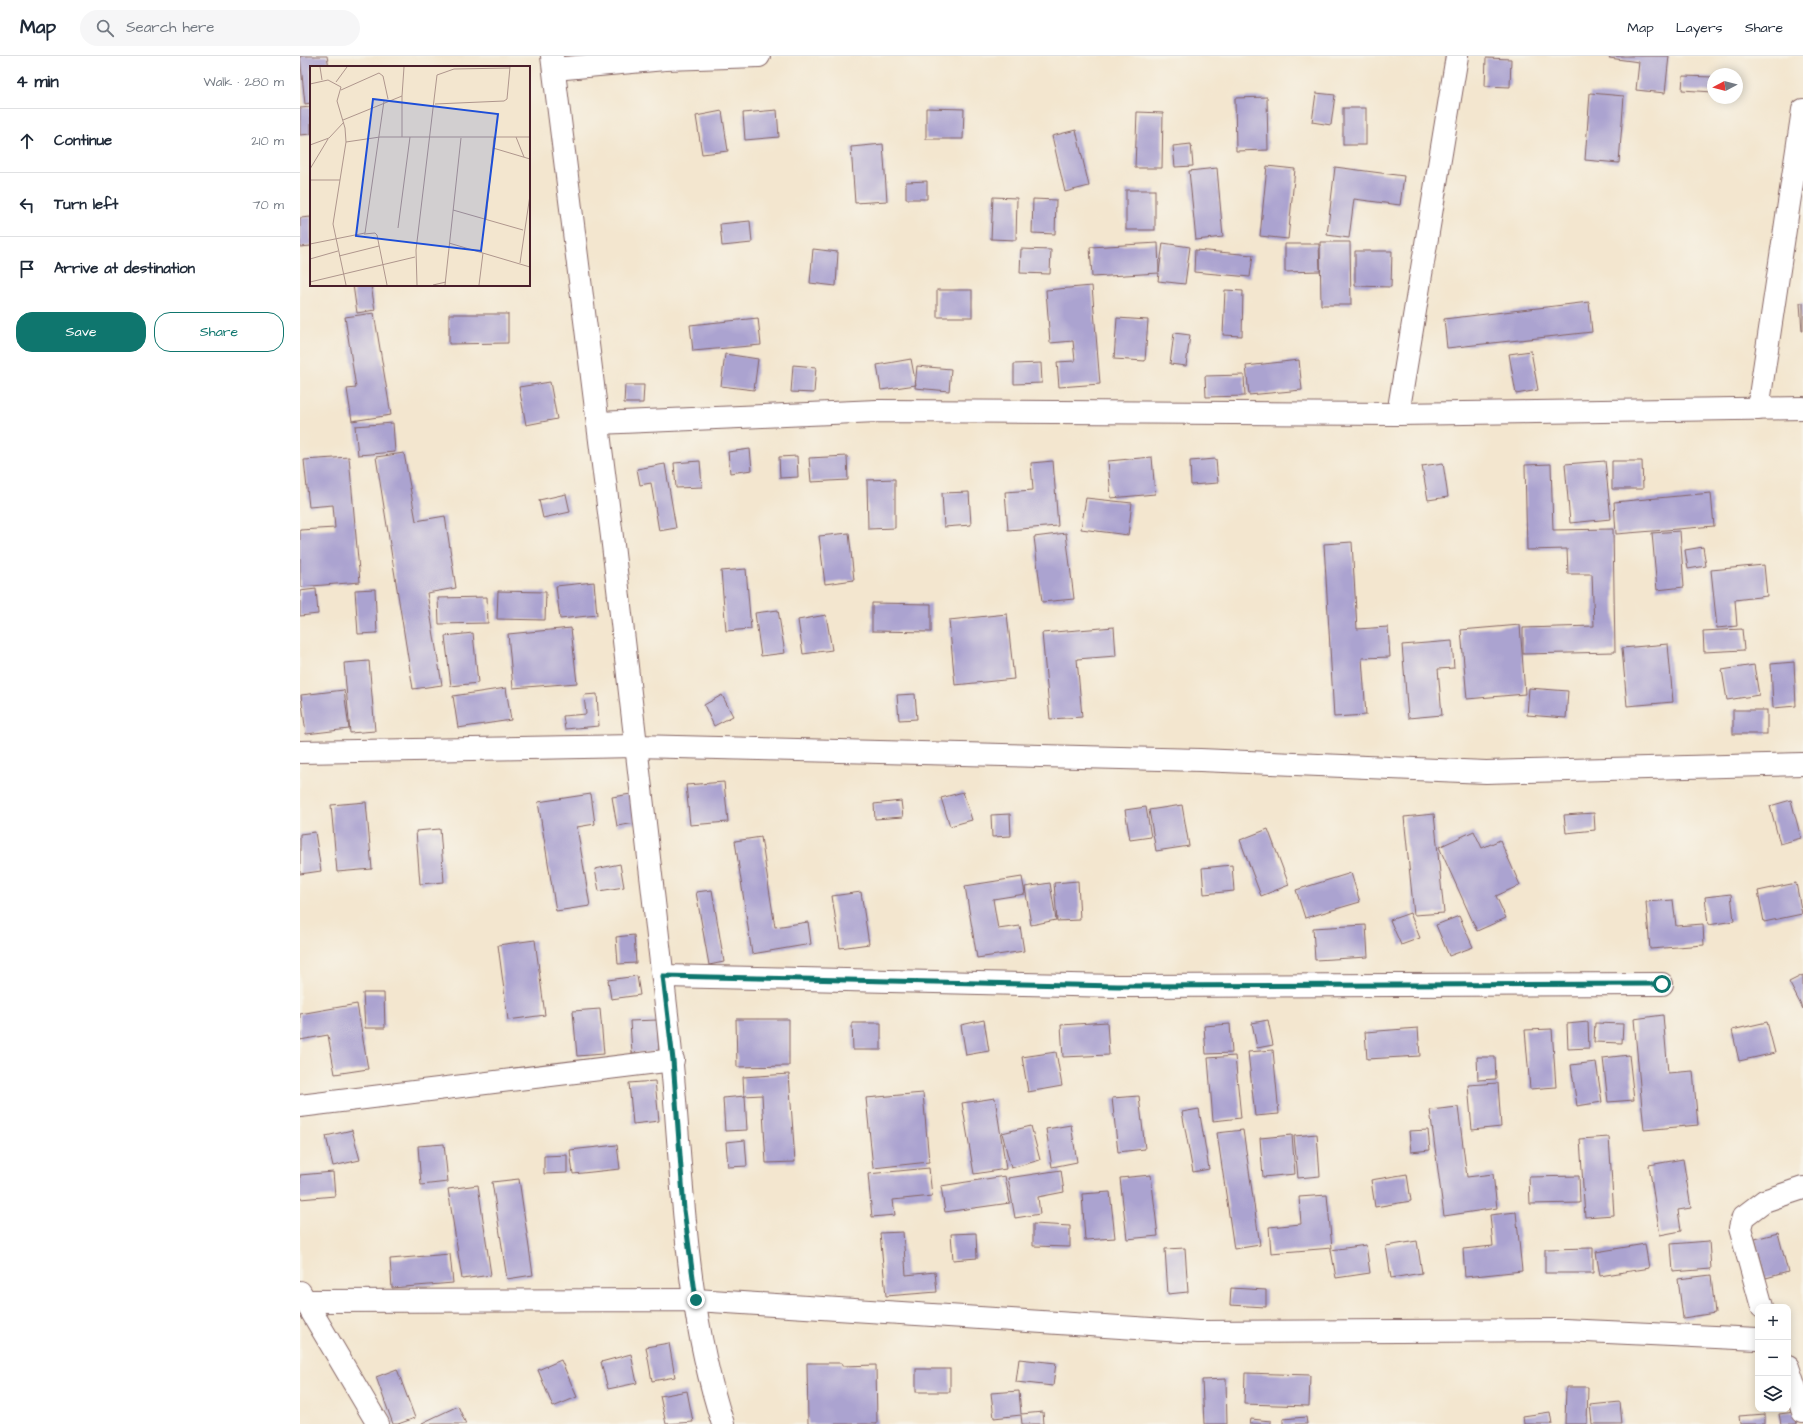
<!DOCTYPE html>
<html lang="en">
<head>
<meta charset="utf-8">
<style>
	:root { --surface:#fff; --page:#f6f6f7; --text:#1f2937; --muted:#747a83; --line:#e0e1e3; --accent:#0f766e }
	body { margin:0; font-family:"Architects Daughter",sans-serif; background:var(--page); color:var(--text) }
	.controls { position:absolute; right:12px; bottom:12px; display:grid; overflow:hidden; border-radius:8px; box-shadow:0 2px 10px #0003 }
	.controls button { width:36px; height:36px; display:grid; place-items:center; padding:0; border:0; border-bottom:1px solid var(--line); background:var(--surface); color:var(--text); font:20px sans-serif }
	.compass { position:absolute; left:1407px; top:12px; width:36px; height:36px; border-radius:50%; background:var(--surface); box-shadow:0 2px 10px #0003; rotate:263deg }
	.stop { position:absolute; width:12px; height:12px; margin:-9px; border:3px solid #0f766e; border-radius:50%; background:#fff }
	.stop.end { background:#0f766e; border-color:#fff; box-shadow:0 1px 4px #0008 }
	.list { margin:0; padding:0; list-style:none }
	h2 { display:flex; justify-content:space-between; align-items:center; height:52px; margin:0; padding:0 16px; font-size:17px }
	h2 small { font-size:13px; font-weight:400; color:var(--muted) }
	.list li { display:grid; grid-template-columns:26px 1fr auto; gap:12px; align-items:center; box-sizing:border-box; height:64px; padding:0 16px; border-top:1px solid var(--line) }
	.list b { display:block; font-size:15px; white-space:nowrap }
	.list em { font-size:13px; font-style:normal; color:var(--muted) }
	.actions { display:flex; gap:8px; padding:12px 16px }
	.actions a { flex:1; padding:9px 0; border:1px solid var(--accent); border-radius:16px; text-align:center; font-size:14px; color:var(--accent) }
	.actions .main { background:var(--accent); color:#fff }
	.icon { flex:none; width:22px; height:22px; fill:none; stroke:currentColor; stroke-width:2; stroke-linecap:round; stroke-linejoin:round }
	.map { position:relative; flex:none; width:1503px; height:1368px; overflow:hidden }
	header { display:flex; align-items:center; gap:24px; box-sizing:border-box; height:56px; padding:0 20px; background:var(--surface); border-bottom:1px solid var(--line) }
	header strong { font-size:19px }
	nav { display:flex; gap:22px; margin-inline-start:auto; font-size:14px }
	.search { width:280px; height:36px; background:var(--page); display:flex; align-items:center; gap:10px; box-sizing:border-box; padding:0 14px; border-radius:22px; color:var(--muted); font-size:15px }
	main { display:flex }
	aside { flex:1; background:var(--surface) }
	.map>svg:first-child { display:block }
</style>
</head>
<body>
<header>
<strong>Map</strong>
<div class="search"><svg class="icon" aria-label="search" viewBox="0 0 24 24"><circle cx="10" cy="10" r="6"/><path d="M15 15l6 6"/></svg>Search here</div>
<nav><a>Map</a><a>Layers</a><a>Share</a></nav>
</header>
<main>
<aside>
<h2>4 min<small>Walk · 280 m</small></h2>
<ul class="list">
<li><svg class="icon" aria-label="ahead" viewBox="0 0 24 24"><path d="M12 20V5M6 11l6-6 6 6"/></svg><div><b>Continue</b></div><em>210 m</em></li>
<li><svg class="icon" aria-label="left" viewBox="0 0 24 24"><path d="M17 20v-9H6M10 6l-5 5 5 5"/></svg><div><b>Turn left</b></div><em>70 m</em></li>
<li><svg class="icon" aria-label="arrive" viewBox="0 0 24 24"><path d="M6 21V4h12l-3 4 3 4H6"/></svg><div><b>Arrive at destination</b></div></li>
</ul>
<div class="actions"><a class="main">Save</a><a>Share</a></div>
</aside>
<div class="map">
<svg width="1503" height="1368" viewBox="0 0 1503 1368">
	<rect width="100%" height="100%" fill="#f7f3e8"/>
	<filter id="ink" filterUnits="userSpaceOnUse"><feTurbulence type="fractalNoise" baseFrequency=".025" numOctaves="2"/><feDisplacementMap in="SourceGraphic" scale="8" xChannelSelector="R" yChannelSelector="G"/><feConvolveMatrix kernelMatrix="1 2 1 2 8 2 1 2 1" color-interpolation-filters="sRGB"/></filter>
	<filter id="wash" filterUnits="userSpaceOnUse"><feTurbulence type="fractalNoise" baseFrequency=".012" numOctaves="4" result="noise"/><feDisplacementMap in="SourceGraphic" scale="16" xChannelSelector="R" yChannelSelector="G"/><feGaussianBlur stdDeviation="0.9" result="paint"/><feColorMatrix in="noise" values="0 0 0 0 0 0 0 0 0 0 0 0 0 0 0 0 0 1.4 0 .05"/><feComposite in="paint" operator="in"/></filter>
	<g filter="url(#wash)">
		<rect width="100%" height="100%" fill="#f3e6cf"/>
		<g id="blocks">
			<g fill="#aba3d0">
				<polygon points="0,0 27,0 29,11 11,11 11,47 5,48"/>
				<polygon points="1310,0 1369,0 1365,37 1336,34 1339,6 1309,2"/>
				<polygon points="1186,2 1211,3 1210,31 1185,30"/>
				<polygon points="1383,20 1413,21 1413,36 1382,34"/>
				<polygon points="1016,37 1035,39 1031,69 1012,66"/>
				<polygon points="1290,37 1324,40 1319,107 1285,104"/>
				<polygon points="967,41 968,94 936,95 935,42"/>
				<polygon points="11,51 11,78 0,79 0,52"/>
				<polygon points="626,52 664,53 663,83 626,83"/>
				<rect x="1043" y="52" width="23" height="37"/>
				<polygon points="477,54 479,81 445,84 443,57"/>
				<polygon points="422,55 428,95 402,98 396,60"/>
				<polygon points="837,56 863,57 862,112 835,112"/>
				<polygon points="776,74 789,130 765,136 752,80"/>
				<polygon points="583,88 587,145 555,147 551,91"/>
				<polygon points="891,88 893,110 875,111 873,90"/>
				<polygon points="967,110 995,113 988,183 960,180"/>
				<polygon points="1035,111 1104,120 1100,149 1054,143 1049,182 1027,179"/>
				<polygon points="917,112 923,181 896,184 889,115"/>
				<polygon points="627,125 627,143 606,143 606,126"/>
				<rect x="826" y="134" width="29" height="40"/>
				<polygon points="693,141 717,142 716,184 691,183"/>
				<polygon points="733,143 756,144 755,178 732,177"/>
				<polygon points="11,161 11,190 0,191 0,162"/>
				<polygon points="450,165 452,187 422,190 420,168"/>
				<polygon points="1020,186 1050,186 1051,249 1021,249"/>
				<polygon points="858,187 859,216 863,187 890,191 885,228 858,225 859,217 792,221 790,191"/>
				<polygon points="985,188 1019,188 1020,215 985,216"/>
				<polygon points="513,193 538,196 536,230 510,227"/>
				<polygon points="721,193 751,194 750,218 720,217"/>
				<polygon points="895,194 953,199 950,221 894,216"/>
				<polygon points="1055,195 1092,195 1091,231 1055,230"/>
				<polygon points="53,229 71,229 75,254 57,257"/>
				<polygon points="792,230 800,328 759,331 757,306 775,305 773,285 750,287 746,234"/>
				<rect x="637" y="234" width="35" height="27"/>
				<polygon points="925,234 943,235 942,280 923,279"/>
				<polygon points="1289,246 1292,276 1147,292 1144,263"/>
				<polygon points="1500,247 1503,247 1503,275 1502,275"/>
				<polygon points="74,257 91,359 52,365 47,333 56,332 45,261"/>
				<polygon points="149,258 208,258 208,287 149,288"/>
				<polygon points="458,262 461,289 393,295 390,269"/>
				<polygon points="817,262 848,264 845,305 814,303"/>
				<polygon points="874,277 890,279 886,310 870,308"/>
				<polygon points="1231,295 1238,334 1216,338 1209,298"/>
				<polygon points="425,298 458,303 454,334 421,330"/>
				<polygon points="611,303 616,329 581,334 577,309"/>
				<polygon points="999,304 1002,334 949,339 946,310"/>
				<polygon points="741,307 742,327 714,328 714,308"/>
				<polygon points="493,309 516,311 514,337 491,336"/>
				<polygon points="617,310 651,313 649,335 615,332"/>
				<polygon points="944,319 945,340 906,341 905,320"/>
				<polygon points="250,326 257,363 226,369 219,331"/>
				<polygon points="325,329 344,329 343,347 324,347"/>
				<polygon points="93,367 95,396 58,399 55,370"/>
				<polygon points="450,393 452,414 430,417 428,396"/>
				<polygon points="104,397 116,465 145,460 156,532 127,537 142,629 113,633 76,401"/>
				<polygon points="497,400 498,421 480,422 479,401"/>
				<polygon points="547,400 548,424 511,426 509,402"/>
				<polygon points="49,401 60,526 0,531 0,474 35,472 33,449 9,451 4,404"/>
				<polygon points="852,401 855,438 811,442 808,405"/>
				<polygon points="916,403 918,427 891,429 890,405"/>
				<polygon points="400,405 402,431 376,432 374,407"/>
				<polygon points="753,405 758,470 708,474 705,436 733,434 731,407"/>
				<polygon points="1305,405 1311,463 1270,467 1265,408"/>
				<polygon points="1312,405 1342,405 1343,433 1312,433"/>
				<polygon points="1143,407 1148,441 1128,444 1122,410"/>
				<polygon points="365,408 376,472 359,475 351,427 340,429 337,413"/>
				<polygon points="1251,408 1253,474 1313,473 1315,596 1223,598 1223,572 1294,570 1292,518 1268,518 1267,493 1227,494 1225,409"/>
				<polygon points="595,423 595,472 568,473 567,424"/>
				<polygon points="669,436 671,469 644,471 642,437"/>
				<polygon points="1411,437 1414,470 1316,478 1314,446"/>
				<polygon points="266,438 270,456 243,462 239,444"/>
				<polygon points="786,442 832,447 828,479 781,473"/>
				<polygon points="1380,475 1384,531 1357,534 1352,477"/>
				<polygon points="549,477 554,524 525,528 519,480"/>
				<polygon points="766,477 774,543 742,546 734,481"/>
				<polygon points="1052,486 1057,573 1088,571 1090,601 1062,602 1066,659 1034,661 1024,488"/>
				<polygon points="1403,491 1406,510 1388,513 1385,494"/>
				<polygon points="1464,509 1467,540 1435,544 1437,570 1417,572 1411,514"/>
				<polygon points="446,513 451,573 426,575 421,515"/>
				<polygon points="294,526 297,559 260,563 256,530"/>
				<polygon points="16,533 18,558 0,560 0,535"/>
				<polygon points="75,533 77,577 58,578 55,534"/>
				<polygon points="198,535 246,536 245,564 197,563"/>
				<polygon points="187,541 188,567 139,568 138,542"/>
				<polygon points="572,547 631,548 631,576 572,575"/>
				<polygon points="478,554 485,597 461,600 455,557"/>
				<polygon points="707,558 714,623 655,629 649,564"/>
				<polygon points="526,559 532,594 503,598 498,564"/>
				<polygon points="1220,569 1225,638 1167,643 1161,574"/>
				<polygon points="814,571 816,600 777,603 782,661 750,663 742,577"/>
				<polygon points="271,572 277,627 213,632 208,578"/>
				<polygon points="1442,573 1444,594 1404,596 1403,575"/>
				<polygon points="173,577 178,627 151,630 145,580"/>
				<polygon points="1152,585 1154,612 1138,613 1142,659 1108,662 1102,589"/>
				<polygon points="1368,588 1373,646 1327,650 1322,592"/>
				<polygon points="69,605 75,675 50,677 44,607"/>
				<polygon points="1494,606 1496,650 1473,652 1471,608"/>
				<polygon points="1454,609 1459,639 1427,644 1422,614"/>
				<polygon points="206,632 211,664 158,672 153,640"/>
				<polygon points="1229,632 1268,635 1266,662 1227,659"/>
				<polygon points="44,634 49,673 6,678 1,639"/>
				<polygon points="297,638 299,670 265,673 263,660 286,658 284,639"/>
				<polygon points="615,638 617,663 599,664 597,639"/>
				<polygon points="422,639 433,660 414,670 404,649"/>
				<rect x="1433" y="654" width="34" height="24"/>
				<polygon points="424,726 428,766 390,769 386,729"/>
				<polygon points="663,736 672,764 650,770 641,742"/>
				<polygon points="291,738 295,768 277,771 290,850 256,855 238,746"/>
				<polygon points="331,738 336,767 317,770 312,741"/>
				<polygon points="1491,744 1501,782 1480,788 1470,750"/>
				<polygon points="601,745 603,761 575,763 574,748"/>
				<polygon points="66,746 72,813 37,816 31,749"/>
				<polygon points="882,749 889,790 856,795 849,754"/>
				<polygon points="846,751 851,781 830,784 825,754"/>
				<polygon points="1294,757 1295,774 1266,777 1264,759"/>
				<polygon points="710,758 711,780 692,781 691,759"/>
				<polygon points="1134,758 1144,857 1114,859 1104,761"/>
				<polygon points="140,773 144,826 120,828 116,775"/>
				<polygon points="968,773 989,829 961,840 940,784"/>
				<polygon points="1174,775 1182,792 1200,784 1220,829 1196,840 1206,862 1177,875 1139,791"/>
				<polygon points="15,776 21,815 0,818 0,778"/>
				<polygon points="461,781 475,871 508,866 511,888 452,898 435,785"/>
				<polygon points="320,808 324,831 299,835 295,813"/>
				<polygon points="932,809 934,835 904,838 902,812"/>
				<polygon points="1051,817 1060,846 1005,862 996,834"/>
				<polygon points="722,821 725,838 693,843 698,873 720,870 724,895 677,902 665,830"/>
				<polygon points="778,825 780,864 757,865 754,827"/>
				<polygon points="750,827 756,864 731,869 725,831"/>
				<polygon points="1496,827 1502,858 1464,866 1458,835"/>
				<polygon points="412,834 424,906 409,909 396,836"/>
				<polygon points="561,836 569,888 540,892 532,840"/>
				<polygon points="1431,838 1434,865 1408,869 1405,841"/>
				<polygon points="1373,844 1376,870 1403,868 1404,889 1350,893 1346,846"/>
				<polygon points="1110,857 1120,882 1101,889 1090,864"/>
				<polygon points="1159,860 1173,891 1149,900 1136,869"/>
				<polygon points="1066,869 1068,901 1015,904 1013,872"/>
				<polygon points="334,879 336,907 318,908 316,881"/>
				<polygon points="235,884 245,959 208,964 198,889"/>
				<polygon points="1503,919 1503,953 1489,926"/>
				<polygon points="337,920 340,939 311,943 308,924"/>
				<polygon points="63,937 84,937 85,972 65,972"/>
				<polygon points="57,948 68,1013 35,1018 28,979 0,984 0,958"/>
				<polygon points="300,953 304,998 277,1000 273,955"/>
				<polygon points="1363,959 1368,1017 1393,1015 1398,1069 1344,1074 1334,963"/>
				<polygon points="436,963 489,963 489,1010 437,1011"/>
				<polygon points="357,964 359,996 332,997 330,965"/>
				<polygon points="684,964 689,995 666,999 661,969"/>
				<polygon points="968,964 973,989 957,992 952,967"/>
				<polygon points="807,966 809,999 763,1001 761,969"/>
				<polygon points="1288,966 1289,992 1268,993 1267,968"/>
				<polygon points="1467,966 1475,997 1439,1005 1432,974"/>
				<polygon points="552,967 581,967 581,994 553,994"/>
				<polygon points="1295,967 1323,968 1322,987 1294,986"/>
				<polygon points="930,968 932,997 906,998 904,970"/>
				<polygon points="1118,972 1120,1000 1067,1003 1065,976"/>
				<polygon points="1252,973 1256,1031 1230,1033 1225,974"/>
				<polygon points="973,994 979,1058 955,1060 948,996"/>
				<polygon points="756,996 762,1030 728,1036 722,1001"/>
				<polygon points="1329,999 1334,1044 1308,1046 1303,1002"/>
				<polygon points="935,1000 941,1062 913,1065 908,1002"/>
				<polygon points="1177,1001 1195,1001 1196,1023 1178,1024"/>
				<polygon points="1296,1006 1302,1046 1277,1050 1271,1009"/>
				<polygon points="489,1018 495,1106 466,1107 462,1039 444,1040 443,1021"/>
				<polygon points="355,1025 359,1065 333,1068 329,1027"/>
				<polygon points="1198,1027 1201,1071 1172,1074 1168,1029"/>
				<polygon points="623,1037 629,1106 573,1112 566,1042"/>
				<polygon points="445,1040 447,1074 425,1075 423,1042"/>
				<polygon points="839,1040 845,1093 818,1096 812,1042"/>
				<polygon points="695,1042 706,1113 674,1118 662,1047"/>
				<polygon points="1158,1051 1167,1121 1193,1118 1197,1152 1144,1160 1130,1054"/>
				<polygon points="899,1053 909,1113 893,1116 882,1056"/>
				<polygon points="771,1069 777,1106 752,1111 746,1073"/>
				<polygon points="731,1070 740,1104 711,1112 702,1077"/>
				<polygon points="52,1074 60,1104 33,1110 26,1080"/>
				<polygon points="943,1074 960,1189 934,1193 917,1077"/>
				<polygon points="1128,1074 1130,1094 1111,1096 1109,1075"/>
				<polygon points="1017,1078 1020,1120 998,1122 994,1080"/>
				<polygon points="992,1079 995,1118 963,1121 960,1082"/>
				<polygon points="1309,1081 1314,1159 1285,1161 1280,1083"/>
				<polygon points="445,1084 447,1110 428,1111 426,1086"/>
				<polygon points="144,1088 148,1126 121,1129 118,1090"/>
				<polygon points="317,1089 320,1113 273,1118 270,1094"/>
				<polygon points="267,1099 267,1117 244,1118 244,1100"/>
				<polygon points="1383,1103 1391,1152 1378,1154 1381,1175 1360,1179 1349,1109"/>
				<polygon points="629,1112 632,1140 593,1144 595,1159 572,1161 568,1118"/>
				<polygon points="761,1114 764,1136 738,1141 740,1158 715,1162 708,1122"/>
				<polygon points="33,1116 35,1140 0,1143 0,1119"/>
				<polygon points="1107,1118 1111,1145 1075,1151 1071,1124"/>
				<polygon points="851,1119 858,1180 827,1183 820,1122"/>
				<polygon points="705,1120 710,1147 645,1156 641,1130"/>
				<polygon points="1279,1120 1280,1147 1230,1148 1229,1121"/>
				<polygon points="219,1123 233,1219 207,1223 192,1126"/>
				<polygon points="178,1129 191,1219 162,1223 148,1133"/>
				<polygon points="810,1136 815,1182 785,1184 782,1138"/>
				<polygon points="1027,1139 1032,1192 971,1197 969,1171 1001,1168 999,1141"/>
				<polygon points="1216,1156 1222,1215 1165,1221 1163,1193 1193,1190 1190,1159"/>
				<polygon points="733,1168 770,1170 770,1191 733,1190"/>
				<polygon points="603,1176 606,1219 635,1216 637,1236 586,1240 580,1177"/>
				<polygon points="676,1177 677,1202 653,1204 651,1178"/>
				<polygon points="1478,1177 1488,1216 1466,1222 1455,1183"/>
				<polygon points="1117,1185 1122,1217 1091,1222 1086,1190"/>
				<polygon points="1409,1185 1411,1213 1373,1216 1371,1188"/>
				<polygon points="1345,1188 1349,1212 1300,1220 1296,1196"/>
				<polygon points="1066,1189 1070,1217 1036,1222 1031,1194"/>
				<polygon points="885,1192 888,1236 868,1238 865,1193"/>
				<polygon points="1293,1192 1293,1217 1245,1217 1245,1193"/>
				<polygon points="150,1198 153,1227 92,1232 90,1203"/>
				<polygon points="1411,1219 1415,1257 1383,1262 1378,1223"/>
				<polygon points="931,1232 966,1234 966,1251 930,1249"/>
				<polygon points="369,1287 375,1321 352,1325 346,1291"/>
				<polygon points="331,1298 337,1327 308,1333 301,1306"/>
				<polygon points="719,1303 756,1307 753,1330 716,1326"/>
				<polygon points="261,1304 277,1341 253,1351 238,1314"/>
				<polygon points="507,1307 542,1307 542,1310 576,1309 577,1368 508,1368"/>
				<polygon points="97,1313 115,1362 98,1368 93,1368 76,1321"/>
				<rect x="616" y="1313" width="34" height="23"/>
				<polygon points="945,1317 1010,1319 1009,1350 944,1348"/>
				<polygon points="926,1323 927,1368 904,1368 902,1324"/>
				<polygon points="1266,1331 1288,1331 1287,1368 1265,1368"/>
				<polygon points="387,1335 393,1366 366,1368 360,1340"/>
				<polygon points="719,1335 721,1358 743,1356 744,1368 722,1368 721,1359 694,1362 691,1337"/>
				<polygon points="1320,1346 1322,1368 1292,1368 1290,1349"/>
				<polygon points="158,1350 166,1368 122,1368 122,1367"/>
				<polygon points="1250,1356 1252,1368 1224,1368 1223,1360"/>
				<polygon points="1495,1356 1497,1368 1481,1368 1479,1358"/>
				<polygon points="1465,1358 1465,1368 1440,1368 1439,1360"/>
				<polygon points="1006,1361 1007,1368 983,1368 983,1363"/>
				<polygon points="951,1363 971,1365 971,1368 950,1368"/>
			</g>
		</g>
	</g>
	<g filter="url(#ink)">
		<use href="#blocks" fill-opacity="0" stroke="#856564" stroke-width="1"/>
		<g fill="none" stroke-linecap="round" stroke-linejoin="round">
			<defs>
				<g id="minor">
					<path d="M252,0C273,163 294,326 313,489C331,642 348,796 366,950C383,1089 379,1234 423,1368"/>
					<polyline points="254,13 365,3 459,0"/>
					<polyline points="1458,353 1503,54"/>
					<polyline points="1098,358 1157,0"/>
					<polyline points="298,367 577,355 1098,358 1503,352"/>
					<polyline points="0,696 336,690 900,704 1186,716 1503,708"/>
					<polyline points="363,920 818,930 1362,928"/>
					<polyline points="0,1050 373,1004"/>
					<polyline points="0,1236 78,1368"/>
					<polyline points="5,1245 396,1244 898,1276 1264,1274 1458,1283"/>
					<polyline points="1462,1251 1440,1172 1443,1161 1464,1145 1503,1132"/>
					<polyline points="1488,1311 1503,1356"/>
				</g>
			</defs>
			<use href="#minor" stroke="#856564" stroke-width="24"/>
			<use href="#minor" stroke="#fff" stroke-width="22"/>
		</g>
	</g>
	<g fill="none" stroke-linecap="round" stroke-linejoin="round" filter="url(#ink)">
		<polyline stroke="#0f766e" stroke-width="5" points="396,1244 384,1154 373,1004 363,920 818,930 1362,928"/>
	</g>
	<g transform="translate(10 10)">
		<rect width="220" height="220" fill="#f3e6cf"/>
		<path fill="none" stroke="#af968d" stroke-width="1" d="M10,1L12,14M26,16L37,1M0,18L18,14L31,21L27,35L35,62L36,76L23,158L36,219M31,24L69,7L73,10L78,33M92,30L94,1M125,38L194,35L197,33L200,1M33,54L92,30V71M206,71L214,91M36,76L70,71H220M0,79L19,72L34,56M183,82L220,93M0,103L18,73M0,114H30M143,144L213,164M176,154L184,71M88,162L100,71M54,168L65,167L67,169L77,219M139,177L220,201M0,178L55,167L74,35M29,190L69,180M0,193L28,185M210,197L220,129M0,216L105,191M107,219L106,184L127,9L144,3L200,2M123,219L136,216M135,219L151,72M169,219L173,187"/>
		<path fill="#1d4ed8" fill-opacity="0.15" stroke="#1d4ed8" stroke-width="2" d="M63,33L188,48L171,185L46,170Z"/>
		<rect width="220" height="220" fill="none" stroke="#4a1f2b" stroke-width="2"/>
	</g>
</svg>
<div class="controls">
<button>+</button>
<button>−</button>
<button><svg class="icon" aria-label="layers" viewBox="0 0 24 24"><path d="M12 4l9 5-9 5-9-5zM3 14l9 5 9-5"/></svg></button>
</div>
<svg class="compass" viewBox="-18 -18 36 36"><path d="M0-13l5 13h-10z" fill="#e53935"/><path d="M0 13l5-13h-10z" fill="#747a83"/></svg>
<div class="stop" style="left:1362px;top:928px"></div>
<div class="stop end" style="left:396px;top:1244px"></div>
</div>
</main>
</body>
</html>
